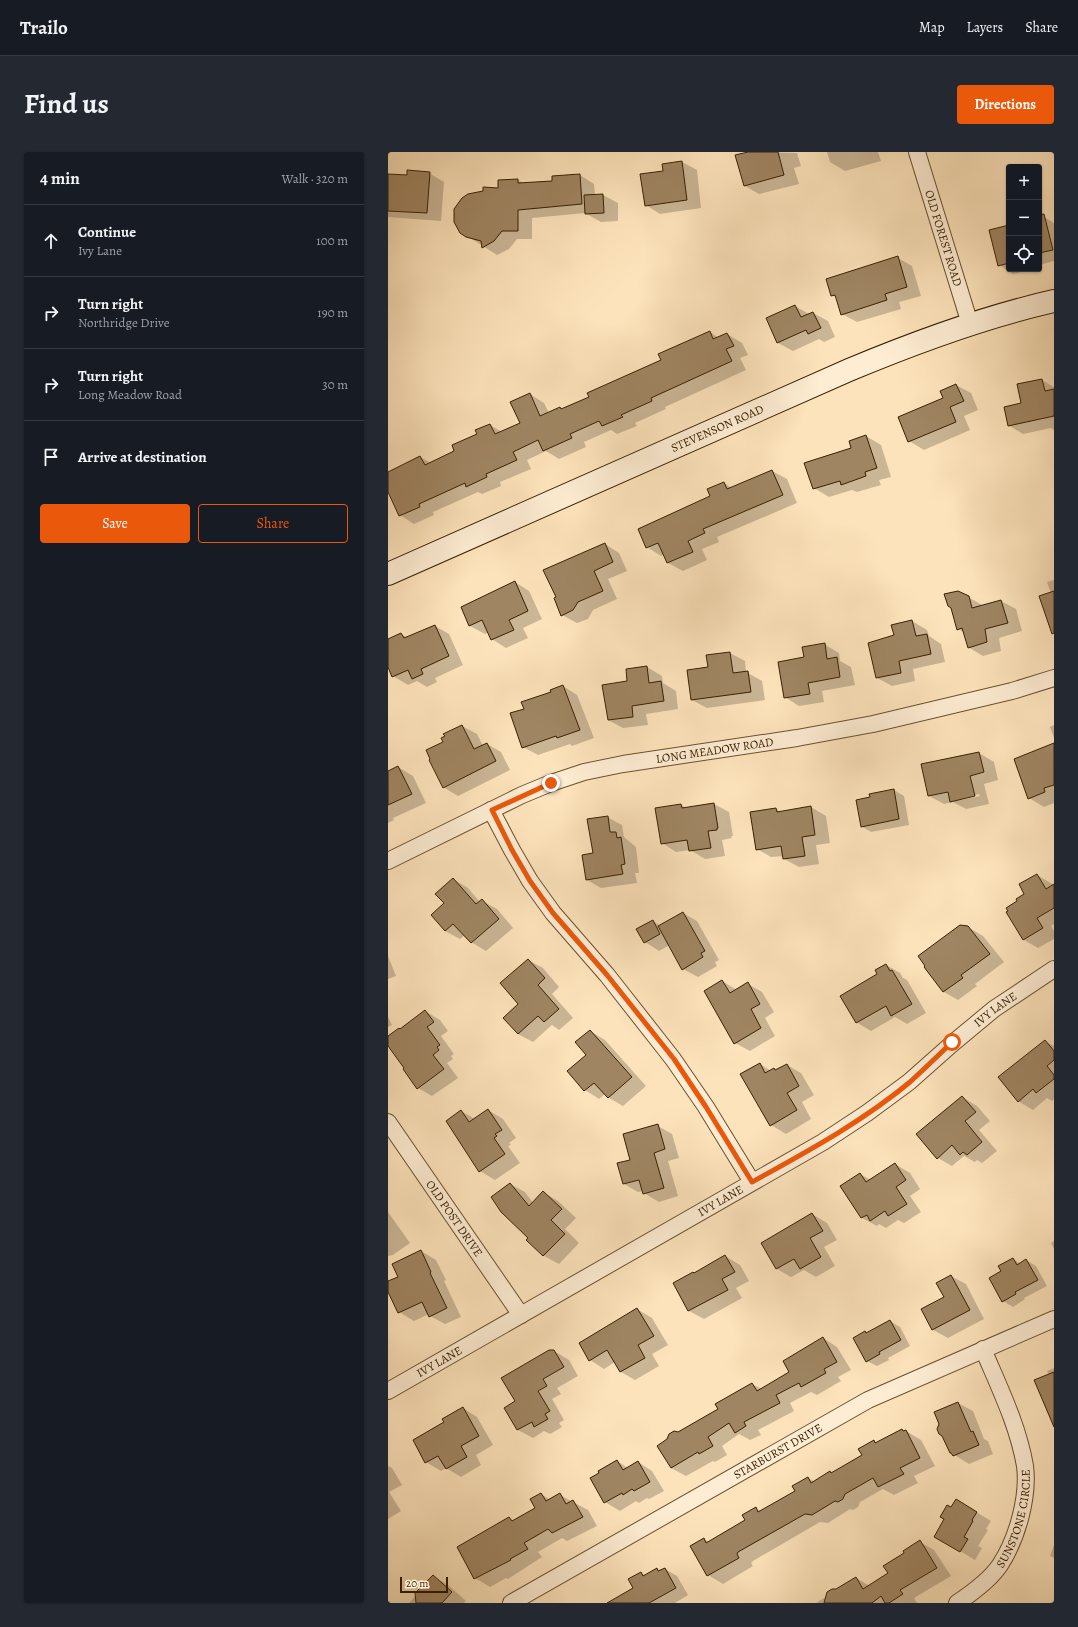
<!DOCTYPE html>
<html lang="en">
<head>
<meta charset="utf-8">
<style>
	:root { --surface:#171b24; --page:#242831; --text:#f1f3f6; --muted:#9ea1a6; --line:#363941; --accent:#ea580c }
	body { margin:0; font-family:Alegreya,serif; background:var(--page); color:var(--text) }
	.controls { position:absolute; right:12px; top:12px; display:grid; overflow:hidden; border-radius:4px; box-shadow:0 1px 3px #0004 }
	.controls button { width:36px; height:36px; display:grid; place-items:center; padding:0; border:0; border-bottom:1px solid var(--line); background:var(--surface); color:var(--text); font:20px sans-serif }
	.scale { position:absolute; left:12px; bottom:10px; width:48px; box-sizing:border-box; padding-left:4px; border:2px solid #392001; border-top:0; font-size:11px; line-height:14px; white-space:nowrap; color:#392001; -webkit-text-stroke:3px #feedd3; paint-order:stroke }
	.stop { position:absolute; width:12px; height:12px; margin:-9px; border:3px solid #ea580c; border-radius:50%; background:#fff }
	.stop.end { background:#ea580c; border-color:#fff; box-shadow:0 1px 4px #0008 }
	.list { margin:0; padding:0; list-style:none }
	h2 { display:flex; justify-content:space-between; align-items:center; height:52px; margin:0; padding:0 16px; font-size:17px }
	h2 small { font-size:13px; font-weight:400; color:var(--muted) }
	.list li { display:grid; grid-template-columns:26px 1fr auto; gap:12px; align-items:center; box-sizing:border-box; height:72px; padding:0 16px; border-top:1px solid var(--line) }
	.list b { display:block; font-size:15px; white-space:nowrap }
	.list p { margin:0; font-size:13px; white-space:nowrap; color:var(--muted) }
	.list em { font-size:13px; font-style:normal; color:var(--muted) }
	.actions { display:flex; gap:8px; padding:12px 16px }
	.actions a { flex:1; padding:9px 0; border:1px solid var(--accent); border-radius:4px; text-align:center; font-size:14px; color:var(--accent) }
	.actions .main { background:var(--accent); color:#fff }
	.icon { flex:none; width:22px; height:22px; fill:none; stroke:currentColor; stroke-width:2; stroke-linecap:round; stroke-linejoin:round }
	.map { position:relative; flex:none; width:666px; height:1451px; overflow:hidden; border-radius:4px }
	header { display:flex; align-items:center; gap:24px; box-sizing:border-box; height:56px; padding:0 20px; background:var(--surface); border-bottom:1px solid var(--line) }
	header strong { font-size:19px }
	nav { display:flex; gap:22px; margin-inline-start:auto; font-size:14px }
	.intro { display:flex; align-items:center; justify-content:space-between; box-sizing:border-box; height:96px; padding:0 24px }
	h1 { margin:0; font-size:28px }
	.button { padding:10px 18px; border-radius:4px; background:var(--accent); color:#fff; font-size:14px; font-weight:700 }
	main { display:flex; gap:24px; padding:0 24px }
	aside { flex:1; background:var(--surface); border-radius:4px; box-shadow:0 1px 3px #0004 }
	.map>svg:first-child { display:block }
</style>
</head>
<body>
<header>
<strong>Trailo</strong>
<nav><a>Map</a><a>Layers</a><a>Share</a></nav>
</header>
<div class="intro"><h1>Find us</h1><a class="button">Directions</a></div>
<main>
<aside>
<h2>4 min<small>Walk · 320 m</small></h2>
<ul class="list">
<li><svg class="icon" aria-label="ahead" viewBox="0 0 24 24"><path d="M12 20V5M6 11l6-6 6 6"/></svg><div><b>Continue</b><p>Ivy Lane</p></div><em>100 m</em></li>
<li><svg class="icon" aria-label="right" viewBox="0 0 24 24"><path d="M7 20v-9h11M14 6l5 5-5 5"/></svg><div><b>Turn right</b><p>Northridge Drive</p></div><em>190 m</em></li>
<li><svg class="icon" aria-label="right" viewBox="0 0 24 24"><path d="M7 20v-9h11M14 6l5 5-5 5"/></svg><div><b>Turn right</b><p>Long Meadow Road</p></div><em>30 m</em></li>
<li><svg class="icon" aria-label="arrive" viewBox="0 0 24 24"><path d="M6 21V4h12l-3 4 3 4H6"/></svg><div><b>Arrive at destination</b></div></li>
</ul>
<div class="actions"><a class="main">Save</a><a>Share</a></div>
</aside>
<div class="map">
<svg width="666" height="1451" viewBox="0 0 666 1451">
	<rect width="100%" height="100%" fill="#fde3bb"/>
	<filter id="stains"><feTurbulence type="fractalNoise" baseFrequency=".005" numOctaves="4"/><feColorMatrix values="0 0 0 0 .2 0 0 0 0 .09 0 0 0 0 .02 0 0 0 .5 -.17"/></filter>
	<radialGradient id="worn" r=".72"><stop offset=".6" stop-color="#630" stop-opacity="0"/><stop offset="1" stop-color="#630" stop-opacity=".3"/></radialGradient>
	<g fill="#0003" fill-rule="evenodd">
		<polygon points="364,0 409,1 413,14 406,16 411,32 371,42 357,34"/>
		<polygon points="439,0 490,0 493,9 457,19 442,10"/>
		<polygon points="294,10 309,18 313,56 272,62 258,53 276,20"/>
		<polygon points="41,21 56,30 53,69 0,65 0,23 20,24"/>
		<polygon points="192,23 206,32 207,43 215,43 230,51 230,69 213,70 197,61 144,66 144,87 129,87 121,97 109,103 79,84 111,37 130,28 135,31 165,30"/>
		<polygon points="651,65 656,65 666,71 666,109 651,113"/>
		<polygon points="621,74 621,117 646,117 625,122 611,113"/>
		<polygon points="510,106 524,114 533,144 511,150 513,157 469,170 454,162 449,146 444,143"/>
		<polygon points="407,154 421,162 425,161 440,169 447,185 436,190 431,187 405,199 390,191"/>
		<polygon points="322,180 331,186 339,182 354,191 360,203 352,206 358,218 277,255 278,257 247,271 249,274 229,282 223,278 196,290 198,295 171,307 158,299 139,308 143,317 112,330 113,334 94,342 90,340 45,360 46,363 26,372 12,363 0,338 0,321 32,305 43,311 68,300 102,273 114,280 133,272 142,242 156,251 161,261 174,258 274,209"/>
		<polygon points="654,228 666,235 666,278 663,276 635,282 620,273 634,252"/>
		<polygon points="568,233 583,241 590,258 576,264 582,278 536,298 521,289 556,246 553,239"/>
		<polygon points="478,284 493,293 503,325 491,328 493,333 469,340 464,338 441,345 426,336 464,296"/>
		<polygon points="384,319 399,327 409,351 329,385 331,390 314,397 319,408 295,419 280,411 276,402 273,404 259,395 324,345 336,331 344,336"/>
		<polygon points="217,392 231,401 239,419 220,427 229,447 205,458 200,467 189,471 174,463"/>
		<polygon points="666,428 666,467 663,441 659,430"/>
		<polygon points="127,430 141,439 154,467 135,476 140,486 118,496 104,487 101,480 97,482 82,474 74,455"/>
		<polygon points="580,445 596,454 613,449 628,457 634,479 611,486 613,499 595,504 580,495 577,481 570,477"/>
		<polygon points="524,469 539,478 541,484 553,492 557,510 525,517 527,529 504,534 489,526 507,484 505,474"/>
		<polygon points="47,474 61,482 75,513 47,526 49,530 39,535 29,529 20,533 5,524 0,512 0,488 13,482 20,486"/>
		<polygon points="436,492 451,501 452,509 463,515 467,533 434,539 436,550 411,554 397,545 417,506"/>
		<polygon points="342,501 357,509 358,520 374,529 377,548 319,556 304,548 321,515"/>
		<polygon points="259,515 274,524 275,531 288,539 290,557 258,562 260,573 235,576 220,568 241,530"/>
		<polygon points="175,534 189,543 206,586 184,594 182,592 150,603 135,595 137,557"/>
		<polygon points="666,573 666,586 662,575"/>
		<polygon points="74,574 89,582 95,594 99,592 113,600 122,618 70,644 55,635 56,591"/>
		<polygon points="666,592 666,651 656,655 641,646"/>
		<path d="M591,601L606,610L610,628L596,632L601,652L578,657L565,650L556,652L541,644ZM591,642L592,644L573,648L571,647Z"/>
		<polygon points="10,615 25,624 38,651 5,666 6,668 0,671 0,620"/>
		<polygon points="506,638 516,644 521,673 483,680 473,674 483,646"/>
		<polygon points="326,652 341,660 345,684 343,684 344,686 334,688 337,704 317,707 302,698 288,700 274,691 293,653 298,656"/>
		<polygon points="423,655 438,664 442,691 428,693 431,712 411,715 396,707 396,704 383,705 369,697 388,657 393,660"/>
		<polygon points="219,665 234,673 236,685 248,695 251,721 247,721 249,731 213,736 199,728 206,702"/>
		<polygon points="649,723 666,733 666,772 663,774 666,779 666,787 650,796 636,788 638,742"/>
		<polygon points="65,727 80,736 92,750 94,749 109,757 125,776 98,799 83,790 77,783 72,787 57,779 57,751"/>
		<polygon points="295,761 309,769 331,808 327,810 329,814 310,825 295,817 282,793 271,799 257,790 265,769 272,774"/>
		<polygon points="580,775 595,784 616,810 587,832 589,834 570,848 556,840 538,815"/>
		<polygon points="0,804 8,824 0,827"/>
		<polygon points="140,808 155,816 171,835 164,842 185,866 171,878 164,873 145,890 130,882 132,852"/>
		<polygon points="498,813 512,821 515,826 519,828 538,861 519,872 507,865 483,879 468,870 491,823"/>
		<polygon points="334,829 349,838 360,832 374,840 386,860 377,866 387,884 362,899 347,891"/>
		<polygon points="37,859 52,868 60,879 53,884 66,902 63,904 65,907 59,911 70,926 44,944 30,936 18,916 0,892 0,885"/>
		<polygon points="0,865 4,873 0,875"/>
		<polygon points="202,879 217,888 258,934 235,954 221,946 217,942 211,947 197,938 181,919 199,903"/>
		<polygon points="658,890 666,894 666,947 664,949 659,946 645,958 630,949"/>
		<polygon points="372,912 383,919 386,917 388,919 399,913 413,921 426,943 414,950 423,967 398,982 383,973"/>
		<polygon points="574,945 589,954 602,969 591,978 609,999 594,1011 589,1008 587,1010 576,1004 564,1014 550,1006"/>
		<polygon points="100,958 115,967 128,986 121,991 123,993 120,994 132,1011 107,1028 92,1019 73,959 87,967"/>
		<polygon points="270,974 284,982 291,1006 280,1009 290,1044 271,1050 256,1041 255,1039 250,1040 236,1032 243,1008"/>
		<polygon points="507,1012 522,1021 532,1037 522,1044 533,1060 516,1071 510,1068 498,1076 491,1072 489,1074 474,1066 472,1022 483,1028"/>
		<polygon points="122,1032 137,1040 145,1051 155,1040 170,1049 188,1066 177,1077 191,1091 171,1112 156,1104 140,1088 141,1086"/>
		<polygon points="0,1060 22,1091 5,1103 0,1104"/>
		<polygon points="424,1062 439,1071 449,1088 436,1095 447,1114 428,1125 416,1118 403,1125 389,1117 374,1091"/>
		<polygon points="666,1089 666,1097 663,1091"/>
		<polygon points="33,1099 48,1108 58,1128 56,1129 73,1165 57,1172 42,1164 41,1162 26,1169 11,1160 0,1135 0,1131 11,1125"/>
		<polygon points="337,1104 352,1113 361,1129 348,1136 354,1146 316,1167 301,1159 286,1131 306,1122"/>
		<polygon points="625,1107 633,1112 638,1108 648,1114 659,1134 636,1146 637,1147 625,1155 615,1149 614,1119"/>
		<polygon points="563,1124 578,1132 596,1167 560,1186 545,1178 535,1158 557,1145"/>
		<polygon points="249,1157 264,1166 280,1193 264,1202 271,1214 247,1228 233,1220 227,1210 216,1217 202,1208"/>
		<polygon points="502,1169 512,1175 522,1194 500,1206 501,1208 489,1214 479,1209 477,1180 480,1181"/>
		<polygon points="435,1186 449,1195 463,1218 450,1225 453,1229 429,1243 423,1240 402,1251 406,1259 370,1278 373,1283 362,1288 351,1282 334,1294 339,1303 327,1310 325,1309 298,1324 283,1316 290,1281 331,1257 364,1232 374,1237 402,1220"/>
		<polygon points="166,1199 181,1208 190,1224 169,1236 173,1242 164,1247 176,1268 171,1271 174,1275 162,1282 156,1279 145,1286 130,1278 117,1256 128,1250"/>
		<polygon points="666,1216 666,1259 661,1223 659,1219"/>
		<polygon points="570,1251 585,1259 596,1287 600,1289 605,1302 581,1312 565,1302"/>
		<polygon points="75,1256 89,1265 105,1293 88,1303 93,1313 73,1325 58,1316 53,1319 38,1310 57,1271"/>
		<polygon points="518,1279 533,1288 547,1314 526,1324 530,1331 506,1343 495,1337 472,1350 470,1355 465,1358 462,1357 440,1371 432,1370 365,1409 363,1411 365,1414 335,1432 320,1423 303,1394 316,1387 321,1390 358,1368 368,1357 373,1359 408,1339 420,1326 427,1330 442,1320 444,1321 475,1304 486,1290 489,1291"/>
		<polygon points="229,1309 240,1316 250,1310 264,1319 276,1339 261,1347 259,1346 251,1351 248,1349 232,1359 217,1350"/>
		<polygon points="0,1314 4,1316 14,1333 1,1340 13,1359 0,1367"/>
		<polygon points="153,1342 163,1348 172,1343 185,1350 200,1358 209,1374 179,1389 174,1386 150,1400 154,1405 120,1427 118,1426 102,1435 87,1426 121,1366 126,1369 149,1356"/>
		<polygon points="564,1356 583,1357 603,1369 598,1377 600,1378 590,1394 594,1396 587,1408 547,1384"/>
		<polygon points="532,1390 546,1398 563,1424 526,1446 529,1451 428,1451 468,1426 482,1434 502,1421 517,1401"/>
		<polygon points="666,1393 666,1406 662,1404"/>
		<polygon points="269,1417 272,1419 277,1417 289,1424 300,1443 287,1451 221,1451 246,1436 253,1421 258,1424"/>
		<polygon points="45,1424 60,1433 78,1449 76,1451 21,1451"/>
	</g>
	<g fill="#9f8562" stroke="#392001">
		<polygon points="360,0 390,0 396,23 356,34 347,3"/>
		<polygon points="294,9 299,48 257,54 252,22 275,19 274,12"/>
		<polygon points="19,18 42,20 39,61 0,59 0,22 19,23"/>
		<polygon points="192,22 194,52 130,58 130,79 114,79 106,89 94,96 93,89 78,85 72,81 66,70 66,57 74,46 80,42 95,39 95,35 110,36 110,28 130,27 130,31 164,29 164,24"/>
		<polygon points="215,42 216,61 197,62 196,43"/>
		<polygon points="656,62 665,98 651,101 651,63"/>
		<polygon points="621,73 621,111 610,114 601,78"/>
		<polygon points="510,104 519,135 497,142 499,148 453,163 447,143 443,144 438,127"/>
		<polygon points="407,153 413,165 425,160 433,176 420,182 418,178 389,191 378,166"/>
		<polygon points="322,179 325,187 339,181 346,194 338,197 344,209 263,246 264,249 233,263 235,265 214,274 211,269 182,282 184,286 155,299 150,288 125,300 129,308 98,322 99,325 78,335 77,331 31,352 32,355 11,364 0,340 0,320 32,304 37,313 66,299 64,293 89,282 87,278 102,272 107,282 132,271 122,250 142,241 152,264 172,255 173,257 201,245 199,241 273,208 270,202"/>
		<polygon points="654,227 657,239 666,237 666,264 620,274 616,255 633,251 629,232"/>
		<polygon points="568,232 576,249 562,255 568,270 520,290 510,265 555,246 552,239"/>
		<polygon points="478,283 489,316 477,320 478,324 453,333 452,329 425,337 416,311 463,296 461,289"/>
		<polygon points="384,318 395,343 315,377 317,381 300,389 305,400 279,411 270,391 258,396 250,377 322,344 319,337 336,330 339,337"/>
		<polygon points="217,391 225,410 206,419 215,439 190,450 185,458 173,464 166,446 168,445 155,418"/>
		<polygon points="127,429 140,459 121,468 126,478 103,488 94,468 81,474 73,455"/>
		<polygon points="570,439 581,444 584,456 613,448 620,471 597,477 599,490 580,496 574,476 569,478 563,456 560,454 556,442"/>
		<polygon points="666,439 666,481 664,482 651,444"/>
		<polygon points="524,468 528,484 539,482 543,502 511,509 513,521 488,526 480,491 506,483 503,473"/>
		<polygon points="47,473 61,504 33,517 35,522 24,527 20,518 4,525 0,515 0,487 13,481 16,486"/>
		<polygon points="437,491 439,507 449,505 452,525 420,531 422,542 396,546 390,510 416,505 414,495"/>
		<polygon points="342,500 345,521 360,519 363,540 303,548 299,518 320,515 318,503"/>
		<polygon points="259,514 261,531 273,529 276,549 244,554 245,565 220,568 214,533 239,529 238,517"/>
		<polygon points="175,533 192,578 169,586 168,584 134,596 122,561 136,557 133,550 163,540 162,538"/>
		<polygon points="74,573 86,597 99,591 108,609 55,636 41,608 42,607 38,598 55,590 53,586 57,584 55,582"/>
		<polygon points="666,591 666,633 656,636 657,640 640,647 626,607"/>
		<polygon points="591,600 596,620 582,624 587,644 562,650 560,640 540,644 533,612"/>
		<polygon points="10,614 24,642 0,653 0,619"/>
		<polygon points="506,637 511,667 473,675 468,648 482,645 481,642"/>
		<polygon points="326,651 330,676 329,676 329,678 320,679 323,696 301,699 299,688 273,692 267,656 293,652 294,656"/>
		<polygon points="423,654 427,683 414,685 417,704 395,707 393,694 368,698 362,660 388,656 389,660"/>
		<polygon points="220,664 222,680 228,680 229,686 233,685 237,712 233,713 235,722 198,728 194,703 205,701 199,667"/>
		<polygon points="649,722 658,737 666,732 666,756 649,766 655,776 635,788 618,760 620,759 618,756 629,749 628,747 636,742 631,732"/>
		<polygon points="65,726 88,752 94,747 111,767 83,791 65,772 57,779 43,763 56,751 47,742"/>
		<polygon points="295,760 317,799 313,801 315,805 294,818 270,774"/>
		<polygon points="265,768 272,782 256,791 248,777"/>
		<polygon points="572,773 580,774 602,802 573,823 575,826 555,840 536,815 537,814 530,804"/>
		<polygon points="140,807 157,826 150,833 171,857 156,870 150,864 130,882 115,866 130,852 112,831"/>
		<polygon points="498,812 502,819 504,818 524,852 503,864 498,854 468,871 452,844 489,822 487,818"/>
		<polygon points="334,828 342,841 360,830 372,852 363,857 373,876 346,892 316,839"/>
		<polygon points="37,858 46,870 39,875 52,893 49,895 51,898 45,903 56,917 29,937 15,917 16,916 0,894 0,884 11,876 12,877"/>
		<polygon points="202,878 244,925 220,946 206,931 196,939 179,919 198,903 187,890"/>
		<polygon points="657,888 666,899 666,908 659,914 666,923 666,927 648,941 645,937 630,950 610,925"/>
		<polygon points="372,911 377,921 386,916 387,918 399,912 411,934 399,941 409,958 382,974 352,922"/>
		<polygon points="574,944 588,960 577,969 594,990 579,1003 575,1000 572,1003 564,993 549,1007 528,982"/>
		<polygon points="100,957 114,978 107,982 109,984 106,986 117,1002 91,1020 58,969 73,958 81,970"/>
		<polygon points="270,972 277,997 266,1001 276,1036 255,1042 251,1028 235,1032 229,1011 242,1008 235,982"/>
		<polygon points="507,1011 518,1028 508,1035 519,1052 500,1064 497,1059 482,1069 479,1063 473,1066 452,1034 472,1021 478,1030"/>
		<polygon points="122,1031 141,1054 155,1039 174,1057 163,1068 177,1082 155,1104 138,1088 140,1086 113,1060 103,1045"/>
		<polygon points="424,1061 435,1079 422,1086 433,1105 412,1117 406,1107 388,1117 373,1091"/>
		<polygon points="33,1098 43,1120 42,1121 59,1156 41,1165 34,1150 10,1161 0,1140 0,1129 10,1125 4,1112"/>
		<polygon points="337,1103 347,1120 334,1127 340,1138 300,1159 285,1131 305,1120 306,1121"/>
		<polygon points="625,1106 629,1113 638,1107 650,1128 627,1140 628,1142 614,1150 601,1126 613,1119 610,1114"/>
		<polygon points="563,1123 582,1158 544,1178 533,1157 556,1145 548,1131"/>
		<polygon points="249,1156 266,1184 250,1193 257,1206 232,1220 219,1198 201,1209 191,1191"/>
		<polygon points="502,1168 513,1188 491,1200 492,1202 478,1210 465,1186 477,1179 478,1181"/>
		<polygon points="435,1185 449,1210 436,1217 438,1221 413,1235 411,1231 388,1243 392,1251 356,1270 358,1274 347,1281 341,1271 320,1285 325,1294 311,1302 310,1300 283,1316 269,1294 279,1287 281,1282 286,1279 290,1280 330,1257 327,1252 364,1231 369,1239 401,1220 395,1209"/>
		<polygon points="161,1198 166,1198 176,1215 155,1227 159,1234 150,1239 162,1259 157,1262 160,1267 146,1275 144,1270 129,1278 116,1256 127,1249 113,1226"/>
		<polygon points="666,1220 666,1275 646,1228"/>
		<polygon points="570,1250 583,1280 585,1279 591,1293 565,1304 563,1301 562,1301 554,1284 551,1282 549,1277 551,1272 546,1260"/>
		<polygon points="75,1255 91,1284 73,1294 79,1305 58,1317 50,1304 37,1311 25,1288 56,1270 54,1267"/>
		<polygon points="514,1277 515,1279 518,1278 532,1306 512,1316 516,1322 490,1335 485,1326 457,1342 455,1347 450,1350 447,1349 424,1363 417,1362 350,1400 349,1402 351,1406 319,1424 302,1394 316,1386 318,1391 357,1368 354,1363 368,1355 370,1360 407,1339 404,1334 420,1325 423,1331 442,1319 443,1321 474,1303 470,1297 486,1288 487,1291"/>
		<polygon points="229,1308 235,1318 250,1309 262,1330 246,1339 244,1337 235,1343 234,1341 216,1351 202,1326 211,1321 210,1319"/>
		<polygon points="153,1341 158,1349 172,1341 178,1352 185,1348 195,1365 164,1381 160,1377 136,1391 140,1397 122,1407 123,1408 86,1427 69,1395 121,1365 124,1369 147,1356 142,1347"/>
		<polygon points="568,1347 589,1360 584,1368 585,1369 576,1385 580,1387 572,1400 546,1385 556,1367 552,1365 559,1353 563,1355"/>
		<polygon points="532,1388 549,1416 512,1438 515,1442 501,1451 497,1451 493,1444 484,1451 436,1451 439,1440 444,1437 448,1437 468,1425 475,1437 500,1421 495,1414 516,1401 515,1399"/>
		<polygon points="269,1416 270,1419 277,1416 288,1436 261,1451 219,1451 245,1436 240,1427 253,1420 255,1424"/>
		<polygon points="45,1423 64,1440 54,1451 28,1451 27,1441"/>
	</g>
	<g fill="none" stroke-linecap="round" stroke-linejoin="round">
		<defs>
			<g id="minor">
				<path id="s1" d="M529,0L582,172"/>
				<polyline points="103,658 124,698 142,729 165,761 219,823 285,907 318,955 364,1030"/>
				<path id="s2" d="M0,709L134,643L163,631L196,620L235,612L409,586L485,572L624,539L666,526"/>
				<path id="s3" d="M0,970L133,1163"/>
				<path id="s4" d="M0,1239L435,990L479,961L521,930L565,891L606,857L666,817"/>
				<path id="s5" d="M123,1451L480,1248L666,1167"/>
				<path id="s6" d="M569,1451C584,1441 602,1428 612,1413C629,1387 641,1345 637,1314C630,1273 611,1235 595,1197"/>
			</g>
			<g id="secondary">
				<path id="s7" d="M0,422L461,218C528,190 595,165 666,149"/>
			</g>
		</defs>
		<use href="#minor" stroke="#6a5130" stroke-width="18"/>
		<use href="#secondary" stroke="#392001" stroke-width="24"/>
		<use href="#minor" stroke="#feedd3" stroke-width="16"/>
		<use href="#secondary" stroke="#feedd3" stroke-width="22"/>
	</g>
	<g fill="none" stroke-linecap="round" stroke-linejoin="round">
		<path stroke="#ea580c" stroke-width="5" d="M163,631L104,658L124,698L142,729L165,761L219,823L286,907L318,955L364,1030C418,1000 474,970 522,930C536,917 550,904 564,890"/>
	</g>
	<g text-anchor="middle" stroke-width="3" stroke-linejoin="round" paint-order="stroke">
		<g font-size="12" fill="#392001" stroke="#feedd3">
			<text dy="4" stroke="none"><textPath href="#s1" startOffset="90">OLD FOREST ROAD</textPath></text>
			<text dy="4" stroke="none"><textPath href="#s7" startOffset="360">STEVENSON ROAD</textPath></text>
			<text dy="4" stroke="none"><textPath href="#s2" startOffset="348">LONG MEADOW ROAD</textPath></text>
			<text dy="4" stroke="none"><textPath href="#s4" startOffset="719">IVY LANE</textPath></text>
			<text dy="4" stroke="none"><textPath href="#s4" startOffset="383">IVY LANE</textPath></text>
			<text dy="4" stroke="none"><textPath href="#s3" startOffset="117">OLD POST DRIVE</textPath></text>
			<text dy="4" stroke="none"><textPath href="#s4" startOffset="59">IVY LANE</textPath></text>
			<text dy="4" stroke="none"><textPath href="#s5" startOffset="307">STARBURST DRIVE</textPath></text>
			<text dy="4" stroke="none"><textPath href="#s6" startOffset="107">SUNSTONE CIRCLE</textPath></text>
		</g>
	</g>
	<rect width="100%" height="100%" filter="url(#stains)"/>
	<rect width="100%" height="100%" fill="url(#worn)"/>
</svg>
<div class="controls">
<button>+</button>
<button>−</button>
<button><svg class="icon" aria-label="locate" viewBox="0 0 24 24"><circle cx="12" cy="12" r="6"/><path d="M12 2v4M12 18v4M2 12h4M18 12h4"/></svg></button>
</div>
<div class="scale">20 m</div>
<div class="stop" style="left:564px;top:890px"></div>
<div class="stop end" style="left:163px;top:631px"></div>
</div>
</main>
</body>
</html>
